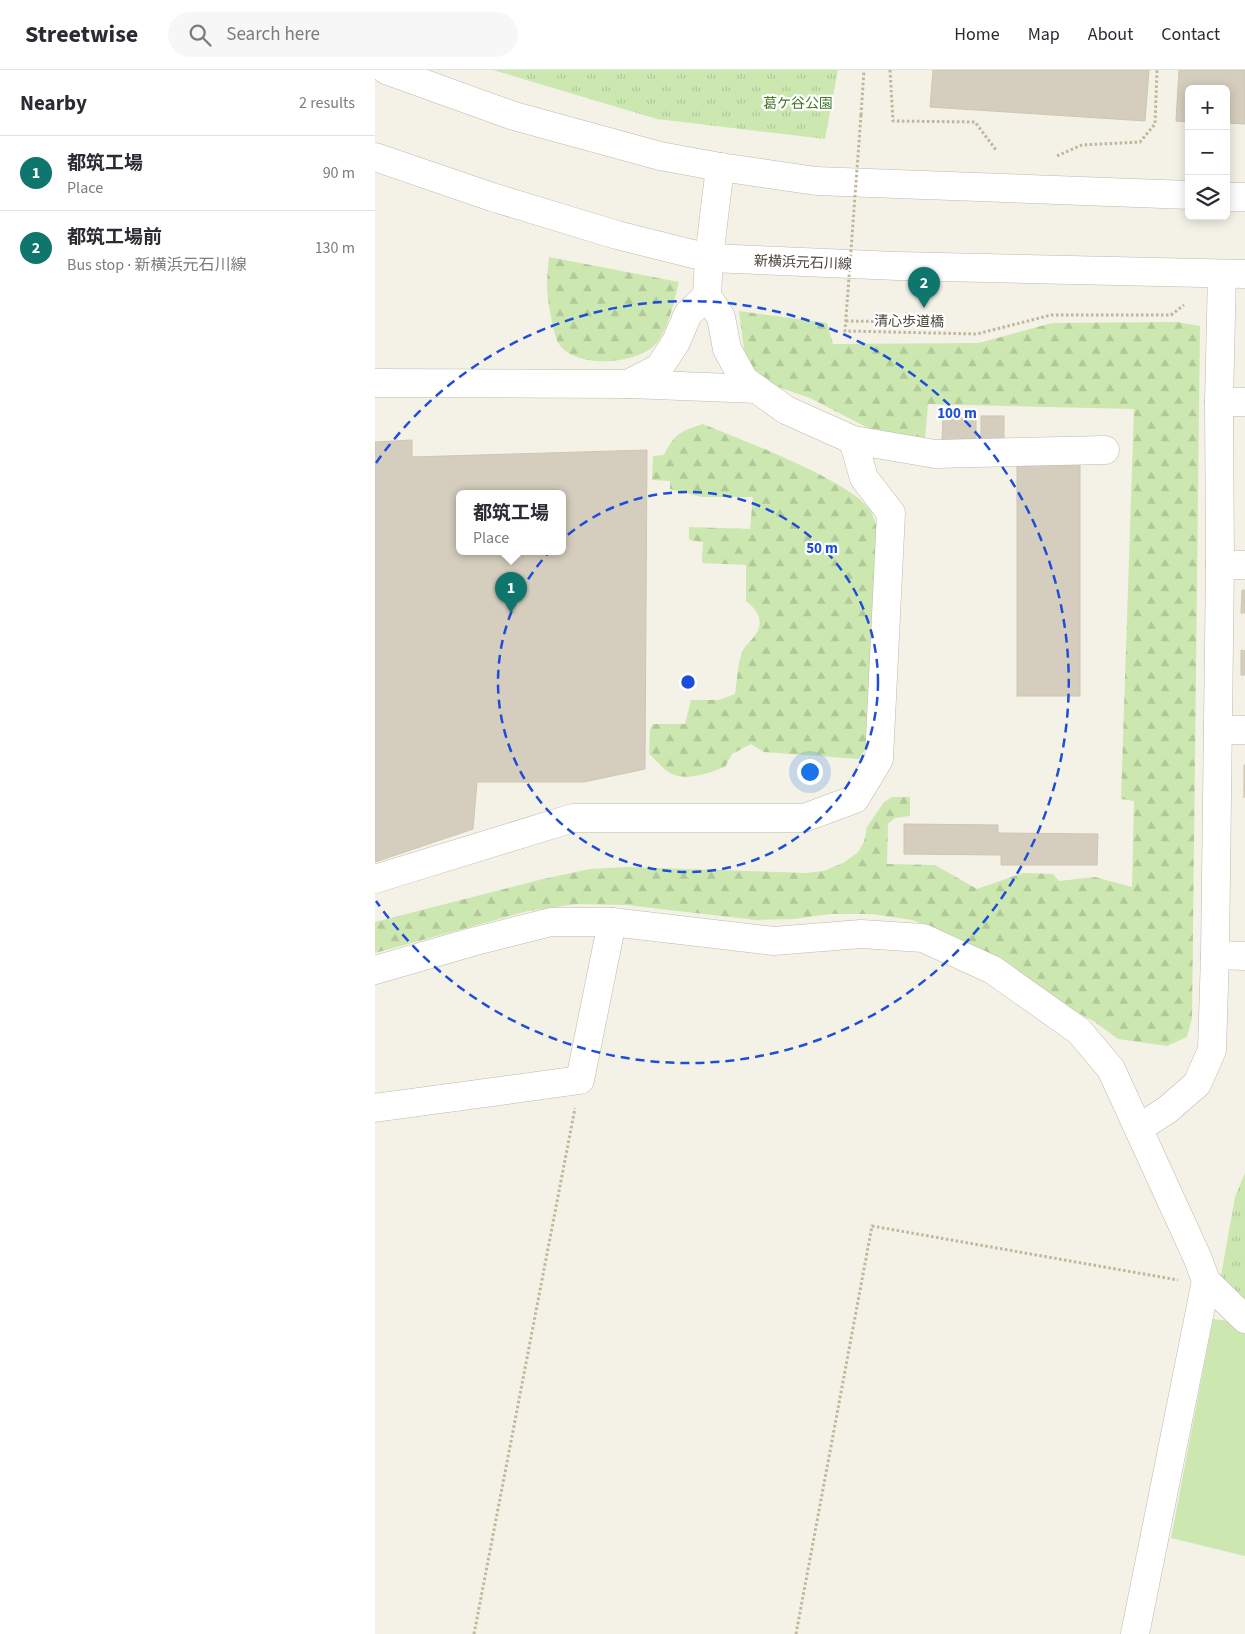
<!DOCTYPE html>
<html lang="en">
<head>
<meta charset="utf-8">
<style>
	:root { --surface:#fff; --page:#f7f7f7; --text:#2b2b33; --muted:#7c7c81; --line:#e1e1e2; --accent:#0f766e }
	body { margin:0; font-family:"Source Sans 3","Noto Sans JP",sans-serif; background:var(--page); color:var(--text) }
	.controls { position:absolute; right:15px; top:15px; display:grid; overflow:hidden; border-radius:8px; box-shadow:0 2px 12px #0003 }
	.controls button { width:45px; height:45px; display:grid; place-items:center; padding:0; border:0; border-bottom:1px solid var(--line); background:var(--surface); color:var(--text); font:25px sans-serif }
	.you { position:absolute; left:434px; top:701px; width:18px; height:18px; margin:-12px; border:4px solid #fff; border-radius:50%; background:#1a73e8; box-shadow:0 0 0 8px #1a73e833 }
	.badge { display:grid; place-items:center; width:32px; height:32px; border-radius:50%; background:var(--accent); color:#fff; font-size:16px; font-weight:700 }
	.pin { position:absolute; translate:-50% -41px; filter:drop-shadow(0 1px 2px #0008) }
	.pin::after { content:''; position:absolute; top:26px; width:18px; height:15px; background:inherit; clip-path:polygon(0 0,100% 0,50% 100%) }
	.popup { position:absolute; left:81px; top:420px; width:110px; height:65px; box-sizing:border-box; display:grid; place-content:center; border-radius:8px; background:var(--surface); filter:drop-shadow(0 1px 4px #0005); font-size:16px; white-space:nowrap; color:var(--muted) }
	.popup b { font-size:19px; color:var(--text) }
	.popup::after { content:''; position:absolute; left:50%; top:100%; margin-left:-10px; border:10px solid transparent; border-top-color:var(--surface) }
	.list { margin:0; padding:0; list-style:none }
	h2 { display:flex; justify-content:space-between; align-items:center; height:65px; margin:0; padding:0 20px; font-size:21px }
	h2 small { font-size:16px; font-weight:400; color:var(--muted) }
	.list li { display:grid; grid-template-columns:32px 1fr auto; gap:15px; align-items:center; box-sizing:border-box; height:75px; padding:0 20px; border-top:1px solid var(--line) }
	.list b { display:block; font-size:19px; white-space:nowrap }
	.list p { margin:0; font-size:16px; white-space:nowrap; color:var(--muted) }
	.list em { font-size:16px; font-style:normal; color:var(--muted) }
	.icon { flex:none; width:28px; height:28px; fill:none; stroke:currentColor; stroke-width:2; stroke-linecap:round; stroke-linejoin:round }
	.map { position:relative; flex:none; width:870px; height:1564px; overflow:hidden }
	header { display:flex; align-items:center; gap:30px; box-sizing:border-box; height:70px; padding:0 25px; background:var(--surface); border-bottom:1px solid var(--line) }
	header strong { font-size:24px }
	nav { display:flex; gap:28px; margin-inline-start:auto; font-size:18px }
	.search { width:350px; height:45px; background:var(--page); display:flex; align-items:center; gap:12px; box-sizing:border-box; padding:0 18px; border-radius:28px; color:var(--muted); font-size:19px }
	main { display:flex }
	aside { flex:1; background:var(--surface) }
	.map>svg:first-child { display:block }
</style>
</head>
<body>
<header>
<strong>Streetwise</strong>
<div class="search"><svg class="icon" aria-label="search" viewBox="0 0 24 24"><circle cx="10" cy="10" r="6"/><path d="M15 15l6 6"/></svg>Search here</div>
<nav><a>Home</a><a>Map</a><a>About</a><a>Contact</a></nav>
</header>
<main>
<aside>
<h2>Nearby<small>2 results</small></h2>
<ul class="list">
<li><span class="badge">1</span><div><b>都筑工場</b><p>Place</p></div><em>90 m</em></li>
<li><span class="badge">2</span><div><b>都筑工場前</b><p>Bus stop · 新横浜元石川線</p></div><em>130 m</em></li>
</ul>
</aside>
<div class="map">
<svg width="870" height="1564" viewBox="0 0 870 1564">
	<defs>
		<pattern id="forest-firs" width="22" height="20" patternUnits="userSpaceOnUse" patternTransform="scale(1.25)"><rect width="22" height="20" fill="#cce8b0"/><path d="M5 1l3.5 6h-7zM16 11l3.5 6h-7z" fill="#b1c898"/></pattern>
		<pattern id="park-tufts" width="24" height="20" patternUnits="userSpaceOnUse" patternTransform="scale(1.25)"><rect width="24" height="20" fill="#cce8b0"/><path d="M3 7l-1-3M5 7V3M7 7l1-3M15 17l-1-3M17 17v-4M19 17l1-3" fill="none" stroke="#b1c898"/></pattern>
	</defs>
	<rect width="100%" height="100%" fill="#f4f1e7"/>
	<polygon fill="#cce8b0" points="838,1249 855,1251 870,1262 870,1486 796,1468"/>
	<g fill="url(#forest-firs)">
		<path d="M174,187L304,212C299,231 295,253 284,270C268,295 201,300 184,274C179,268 172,227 172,218C172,208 173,197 174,187Z"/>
		<polygon points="364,241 452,253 458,274 604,273 677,253 802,252 825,256 817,948 812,967 792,976 743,969 720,952 702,942 613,884 577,865 537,850 497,844 456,844 419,849 381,850 251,835 202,834 153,841 0,883 0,852 168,809 215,799 252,797 431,803 449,801 470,792 483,782 489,772 492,757 509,732 517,727 535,727 535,746 520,748 513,754 512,794 560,795 602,819 648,803 678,804 684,811 720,807 757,817 759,731 746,729 759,339 553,334 550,370 524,366 495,359 435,328 409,319 376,304 370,287"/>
		<path d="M328,354C364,369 479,411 497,443C499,448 500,453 502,458L495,671L484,689L389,682L376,674L357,684L350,697C333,703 312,712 295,703C288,699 281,690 274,684L275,659L278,654H310L316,630H344L360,624C362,613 363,589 368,580C370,576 375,572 378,568C390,554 385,542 371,531V495L327,493L328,472L314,470V457L375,459L378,427H327L295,419V411L277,410L278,386L289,385C299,364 306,361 328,354Z"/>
	</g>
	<g fill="url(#park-tufts)">
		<polygon points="118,0 463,0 450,69 282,49"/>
		<polygon points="870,1103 870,1233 846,1206 860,1127"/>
	</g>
	<g fill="#d5cdbd" stroke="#d0c5b0" fill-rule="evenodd">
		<polygon points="558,0 774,0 770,51 555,37"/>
		<polygon points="804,0 870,0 870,54 851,53 851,19 814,19 814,52 801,51"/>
		<rect x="606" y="346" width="23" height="23"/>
		<polygon points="568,347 601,348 601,370 567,370"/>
		<path d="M37,370V387L272,380L270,699L209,712H102L98,759L0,792V372ZM85,424H187V482H85Z"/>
		<rect x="642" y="394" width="63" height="232"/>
		<polygon points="867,520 870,520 870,543 866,543"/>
		<polygon points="866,580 870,581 870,605 866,605"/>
		<polygon points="869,695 870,695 869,728"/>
		<polygon points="529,754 623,755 623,763 723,764 722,795 626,795 626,785 529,784"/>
	</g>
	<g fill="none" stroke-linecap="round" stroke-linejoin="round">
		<defs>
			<g id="minor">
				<polyline points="11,0 139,46 285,86 345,97 441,111 814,125"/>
				<polyline points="0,87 117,127 242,165 334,188 522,196 870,204"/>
				<polyline points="345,97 334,188 332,226 346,247 352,279 369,310 411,340 478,370 560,384 730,380"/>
				<polyline points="851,127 870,127"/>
				<polyline points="0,313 253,314 284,298 301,272 313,244 332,226"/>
				<polyline points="254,314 382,319"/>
				<polyline points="844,332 870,332"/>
				<polyline points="845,495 870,495"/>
				<polyline points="843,660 870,660"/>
				<polyline points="0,809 198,748 429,748 480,729 504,689 516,443 489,408 478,370"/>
				<polyline points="840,885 870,886"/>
				<polyline points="0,900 97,872 176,852 237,852 399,871 486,864 548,868 618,900 704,961 736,999 823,1189 831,1211 870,1249"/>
				<polyline points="0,1038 205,1010 237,852"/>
				<polyline points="764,1058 792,1040 822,1014 837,980 840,885 845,495 844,332 847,204"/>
				<polyline points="760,1564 831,1211"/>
			</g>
		</defs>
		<use href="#minor" stroke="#bfb9aa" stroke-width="29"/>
		<g stroke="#c1b69b" stroke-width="3" stroke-dasharray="2.5 2.5" stroke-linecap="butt">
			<polyline points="515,0 518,51 600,52 621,80"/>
			<polyline points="486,45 489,0"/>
			<polyline points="682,86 707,75 765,72 780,54 782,0"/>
			<polyline points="471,251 532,252 533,242"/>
			<polyline points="99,1564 200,1038"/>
			<polyline points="421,1564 497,1156 803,1210"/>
		</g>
		<use href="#minor" stroke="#fff" stroke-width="28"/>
		<polyline stroke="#c1b69b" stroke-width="3" stroke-dasharray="2.5 2.5" stroke-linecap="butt" points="486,45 470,261 602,264 676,245 796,245 809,235"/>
	</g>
	<g fill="none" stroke="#1d4ed8" stroke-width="2.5" stroke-dasharray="9 6">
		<circle cx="313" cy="612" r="190"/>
		<path d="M1 393A381 381 0 1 1 1 831"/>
	</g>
	<g text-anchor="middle" stroke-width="4.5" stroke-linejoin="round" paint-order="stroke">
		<g font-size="14" fill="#437929" stroke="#fff">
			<text x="423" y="38">葛ケ谷公園</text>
		</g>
		<g font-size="14" fill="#474136" stroke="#fff">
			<text transform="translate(428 192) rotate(2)" y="5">新横浜元石川線</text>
			<text transform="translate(534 251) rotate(1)" y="5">清心歩道橋</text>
		</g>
	</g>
	<circle cx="313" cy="612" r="8" fill="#1d4ed8" stroke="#fff" stroke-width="2.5"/>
	<g font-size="15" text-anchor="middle" font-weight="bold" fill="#1d4ed8" stroke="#fff" stroke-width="4.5" stroke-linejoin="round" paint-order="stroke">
		<text x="582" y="348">100 m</text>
		<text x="447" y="483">50 m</text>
	</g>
</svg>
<div class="controls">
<button>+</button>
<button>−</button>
<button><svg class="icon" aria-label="layers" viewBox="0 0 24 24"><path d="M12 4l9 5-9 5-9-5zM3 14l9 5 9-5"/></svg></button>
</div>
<div class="you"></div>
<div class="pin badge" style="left:136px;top:543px">1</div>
<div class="popup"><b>都筑工場</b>Place</div>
<div class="pin badge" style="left:549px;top:238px">2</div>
</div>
</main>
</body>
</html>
